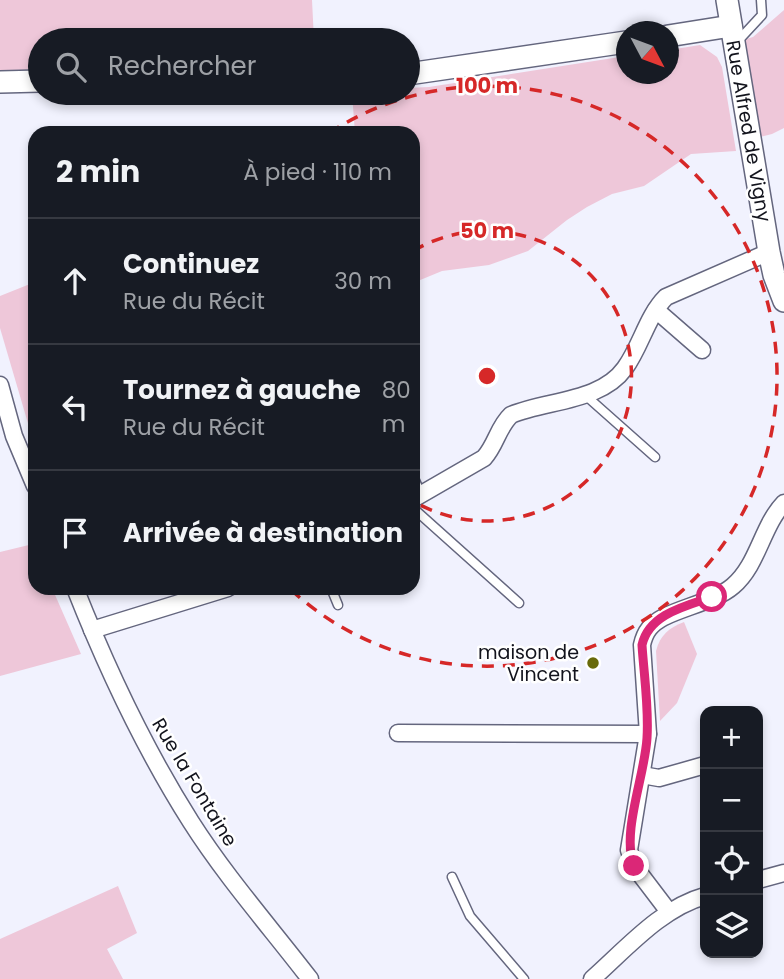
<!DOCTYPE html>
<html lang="fr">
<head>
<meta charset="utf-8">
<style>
	:root { --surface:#171b24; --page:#242831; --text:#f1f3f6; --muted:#9ea1a6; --line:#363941 }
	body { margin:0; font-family:Poppins,sans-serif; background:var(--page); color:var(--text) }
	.controls { position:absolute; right:21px; bottom:21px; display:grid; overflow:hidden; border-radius:14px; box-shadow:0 4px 10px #0003 }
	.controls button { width:63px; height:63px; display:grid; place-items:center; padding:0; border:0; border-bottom:2px solid var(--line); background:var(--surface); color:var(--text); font:35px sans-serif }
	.compass { position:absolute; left:616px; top:21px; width:63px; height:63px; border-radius:50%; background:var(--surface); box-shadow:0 4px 10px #0003; rotate:131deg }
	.stop { position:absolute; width:21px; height:21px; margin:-16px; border:5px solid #db2777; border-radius:50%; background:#fff }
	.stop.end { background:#db2777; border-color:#fff; box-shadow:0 2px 7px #0008 }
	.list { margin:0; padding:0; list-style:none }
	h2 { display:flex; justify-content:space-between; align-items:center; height:91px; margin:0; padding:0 28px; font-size:30px }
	h2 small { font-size:23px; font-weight:400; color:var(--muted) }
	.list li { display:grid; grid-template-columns:46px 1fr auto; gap:21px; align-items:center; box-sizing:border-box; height:126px; padding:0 28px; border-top:2px solid var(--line) }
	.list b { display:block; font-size:26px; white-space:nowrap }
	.list p { margin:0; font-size:23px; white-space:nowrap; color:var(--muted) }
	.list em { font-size:23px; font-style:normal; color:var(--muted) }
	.icon { flex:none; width:38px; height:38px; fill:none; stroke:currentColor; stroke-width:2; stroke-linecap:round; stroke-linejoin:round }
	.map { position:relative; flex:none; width:784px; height:979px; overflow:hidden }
	.search { position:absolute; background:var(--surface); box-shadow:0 4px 10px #0003; left:28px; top:28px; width:392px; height:77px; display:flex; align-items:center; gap:18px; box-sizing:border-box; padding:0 24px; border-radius:38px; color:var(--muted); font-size:26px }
	.panel { position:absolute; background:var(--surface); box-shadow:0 4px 10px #0003; left:28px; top:126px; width:392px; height:469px; border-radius:21px }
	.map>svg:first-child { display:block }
</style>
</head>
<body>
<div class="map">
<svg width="784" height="979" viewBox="0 0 784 979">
	<rect width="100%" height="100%" fill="#f1f2fe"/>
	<g fill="#eec7d9">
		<polygon points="0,0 312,0 314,40 40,40 40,90 0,92"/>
		<polygon points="784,10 784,128 772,134 760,137 743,40 753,37"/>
		<polygon points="700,45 717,57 722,67 736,151 691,154 644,186 612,194 587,207 567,220 528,251 489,265 442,271 413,283 413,133 355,133 352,93 408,93 408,88 429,87 626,56 626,74 668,74 669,50"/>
		<polygon points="35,282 35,436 32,437 0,328 0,296"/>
		<polygon points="33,544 35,549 35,588 52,588 81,654 0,676 0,552"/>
		<path d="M684,622L697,654L677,703L660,721L656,651C660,635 669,628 684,622Z"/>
		<polygon points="118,886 137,933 107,949 123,979 0,979 0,939"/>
	</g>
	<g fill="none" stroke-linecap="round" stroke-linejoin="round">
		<defs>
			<g id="service">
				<polyline points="736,43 762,15 761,0"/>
				<polyline points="584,394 655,457"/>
				<polyline points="413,476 421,494"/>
				<polyline points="413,508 519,603"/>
				<polyline points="331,588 338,605"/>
				<polyline points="452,877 470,916 524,979"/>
			</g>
			<g id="minor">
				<polyline points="656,310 702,350"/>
				<polyline points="0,385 14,436 35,486"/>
				<path d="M413,499L484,458C496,445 498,427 511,415C547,400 601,402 625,368C641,346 647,316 666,297L769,252"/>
				<path d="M75,588C107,669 144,748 191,822C226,877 270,927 310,979"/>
				<polyline points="92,630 228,588"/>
				<polyline points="398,733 648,734"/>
				<polyline points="642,775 659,778 705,765"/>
				<polyline points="758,880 784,873"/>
				<path d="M669,912L634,866L629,850L648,734L642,645C645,631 651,624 664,617C684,607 717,600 733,586C758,565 762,526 784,503"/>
				<path d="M592,979C626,949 661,908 705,896"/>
			</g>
			<g id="tertiary">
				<polyline points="727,0 769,252 774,275 784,301"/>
				<polyline points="668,36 731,26"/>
				<polyline points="408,74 626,42"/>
				<polyline points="0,82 40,81"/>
			</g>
		</defs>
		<use href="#service" stroke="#64667e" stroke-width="11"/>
		<use href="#minor" stroke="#64667e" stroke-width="19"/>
		<use href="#tertiary" stroke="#64667e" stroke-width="24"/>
		<use href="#service" stroke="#fff" stroke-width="8"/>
		<use href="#minor" stroke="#fff" stroke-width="16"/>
		<use href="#tertiary" stroke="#fff" stroke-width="21"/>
	</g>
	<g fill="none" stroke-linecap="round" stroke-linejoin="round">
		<path stroke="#db2777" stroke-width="9" d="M634,866C621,833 645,775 647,738C649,707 644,676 642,645C649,614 686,606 712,597"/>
	</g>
	<g fill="none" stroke="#d62828" stroke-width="3.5" stroke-dasharray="12 9">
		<path d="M413 251A145 145 0 1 1 413 501"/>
		<path d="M329 133A290 290 0 1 1 289 588"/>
	</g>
	<circle fill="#686a0a" stroke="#fff" stroke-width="2.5" cx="593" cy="663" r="7"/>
	<g text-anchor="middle" stroke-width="5" stroke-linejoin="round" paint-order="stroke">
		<g font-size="19" fill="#12131c" stroke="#fff">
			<text transform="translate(749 131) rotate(80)" y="7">Rue Alfred de Vigny</text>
			<text transform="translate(195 782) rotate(59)" y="7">Rue la Fontaine</text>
		</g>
		<g font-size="19" fill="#12131c" stroke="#fff" text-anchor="end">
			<text x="579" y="659">maison de<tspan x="579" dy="22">Vincent</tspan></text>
		</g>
	</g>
	<circle cx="487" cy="376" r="10" fill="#d62828" stroke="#fff" stroke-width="3.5"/>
	<g font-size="21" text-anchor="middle" font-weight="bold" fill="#d62828" stroke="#fff" stroke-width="5" stroke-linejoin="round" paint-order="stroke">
		<text x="487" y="93">100 m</text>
		<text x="487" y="238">50 m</text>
	</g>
</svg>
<div class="controls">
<button>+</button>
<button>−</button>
<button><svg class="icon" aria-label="locate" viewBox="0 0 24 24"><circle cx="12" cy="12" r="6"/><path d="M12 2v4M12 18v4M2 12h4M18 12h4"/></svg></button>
<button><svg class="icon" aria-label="layers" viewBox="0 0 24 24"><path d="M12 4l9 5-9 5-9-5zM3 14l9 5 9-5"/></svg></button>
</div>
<svg class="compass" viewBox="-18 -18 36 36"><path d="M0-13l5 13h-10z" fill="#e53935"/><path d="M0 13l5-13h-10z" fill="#9ea1a6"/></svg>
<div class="stop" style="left:712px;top:597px"></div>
<div class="stop end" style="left:634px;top:866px"></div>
<div class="search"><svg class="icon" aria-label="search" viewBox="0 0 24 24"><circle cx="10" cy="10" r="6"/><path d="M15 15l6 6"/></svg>Rechercher</div>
<section class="panel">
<h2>2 min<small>À pied · 110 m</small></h2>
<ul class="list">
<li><svg class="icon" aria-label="ahead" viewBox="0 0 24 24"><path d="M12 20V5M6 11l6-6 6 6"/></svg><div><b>Continuez</b><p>Rue du Récit</p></div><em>30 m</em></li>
<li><svg class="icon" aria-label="left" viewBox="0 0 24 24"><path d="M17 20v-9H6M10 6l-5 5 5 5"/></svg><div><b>Tournez à gauche</b><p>Rue du Récit</p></div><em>80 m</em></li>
<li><svg class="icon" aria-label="arrive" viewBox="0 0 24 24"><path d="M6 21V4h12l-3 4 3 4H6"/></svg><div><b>Arrivée à destination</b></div></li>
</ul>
</section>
</div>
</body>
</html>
